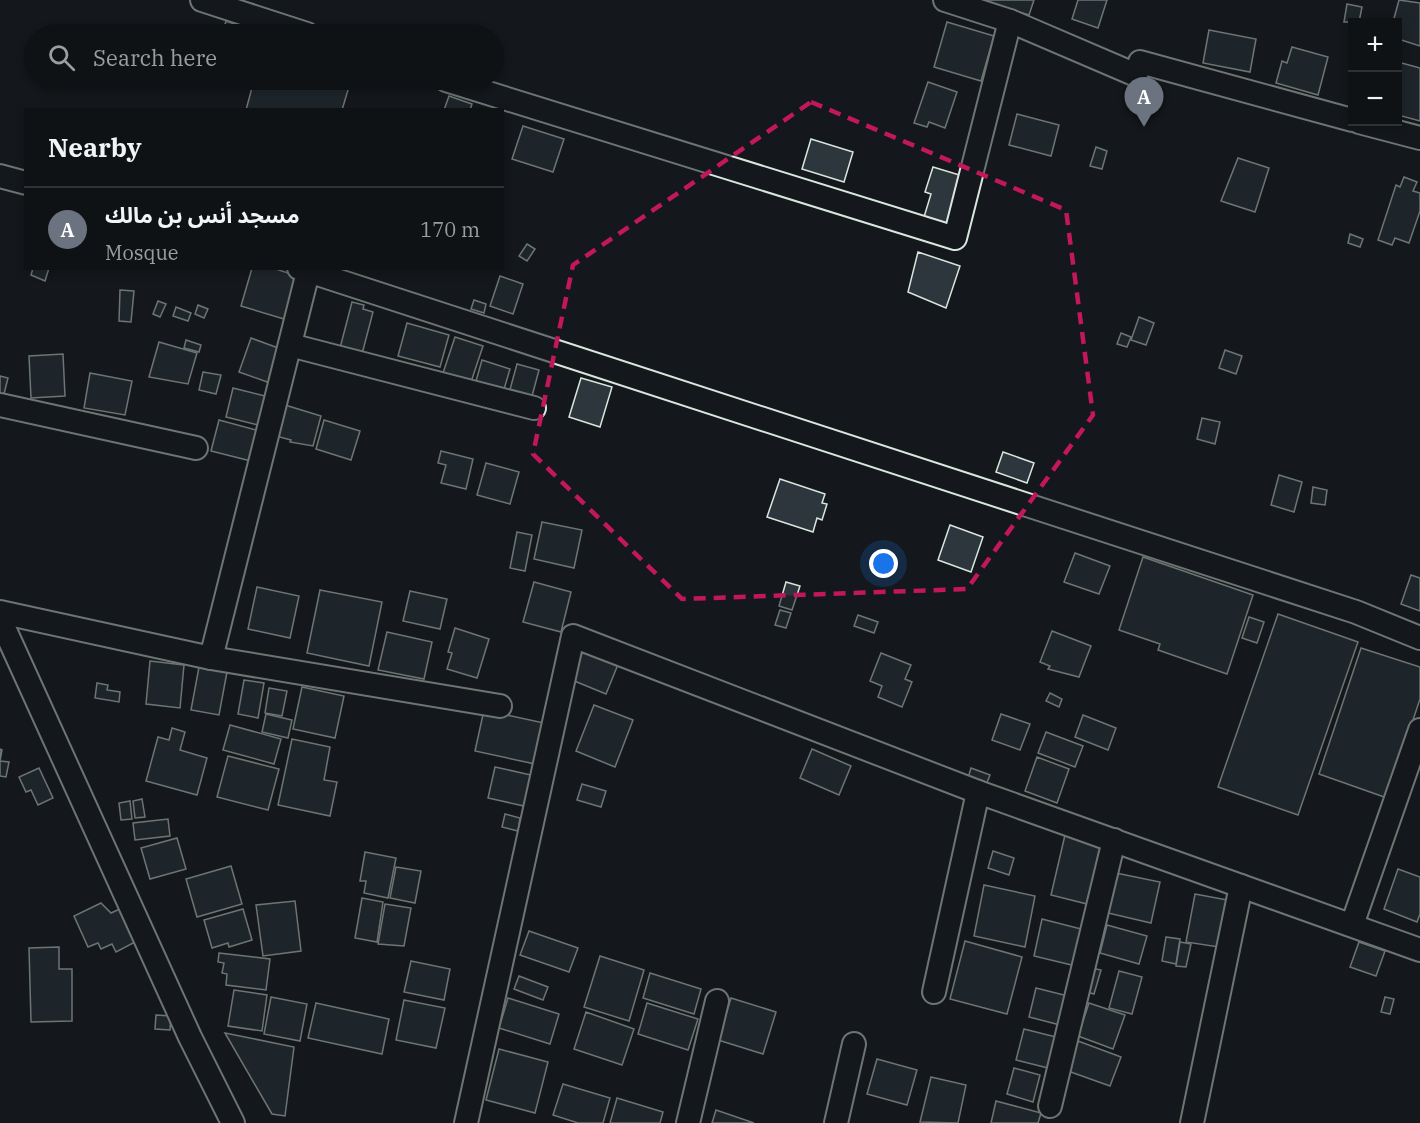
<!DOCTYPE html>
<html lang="en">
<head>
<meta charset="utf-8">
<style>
	:root { --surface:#0f1215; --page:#181b1e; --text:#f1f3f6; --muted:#9b9ea0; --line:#2f3234; --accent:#ea580c }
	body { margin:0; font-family:"IBM Plex Serif","Noto Sans Arabic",serif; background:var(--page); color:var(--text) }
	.controls { position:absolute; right:18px; top:18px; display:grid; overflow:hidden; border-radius:0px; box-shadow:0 3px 9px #0003 }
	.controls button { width:54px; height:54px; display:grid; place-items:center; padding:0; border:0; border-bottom:2px solid var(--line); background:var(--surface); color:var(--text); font:30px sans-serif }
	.you { position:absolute; left:884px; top:564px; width:21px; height:21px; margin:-15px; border:4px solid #fff; border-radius:50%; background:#1a73e8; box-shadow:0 0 0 9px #1a73e833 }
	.badge { display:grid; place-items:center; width:39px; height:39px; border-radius:50%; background:var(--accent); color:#fff; font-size:20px; font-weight:700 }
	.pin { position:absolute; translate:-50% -50px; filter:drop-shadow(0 2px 3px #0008) }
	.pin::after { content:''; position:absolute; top:32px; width:21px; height:18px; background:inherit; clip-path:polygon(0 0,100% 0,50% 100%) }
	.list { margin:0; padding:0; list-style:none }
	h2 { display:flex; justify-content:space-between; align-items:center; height:78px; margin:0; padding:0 24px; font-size:26px }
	h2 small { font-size:20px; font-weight:400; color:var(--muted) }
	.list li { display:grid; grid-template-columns:39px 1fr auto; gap:18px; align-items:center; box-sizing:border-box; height:84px; padding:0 24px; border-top:2px solid var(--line) }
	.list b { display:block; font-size:22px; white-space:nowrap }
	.list p { margin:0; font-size:20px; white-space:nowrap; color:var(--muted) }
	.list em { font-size:20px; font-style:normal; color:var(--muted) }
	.icon { flex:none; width:33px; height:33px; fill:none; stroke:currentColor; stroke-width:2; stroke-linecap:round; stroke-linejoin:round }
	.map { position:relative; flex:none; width:1420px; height:1123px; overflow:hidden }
	.search { position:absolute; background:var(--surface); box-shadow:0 3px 9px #0003; left:24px; top:24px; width:480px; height:66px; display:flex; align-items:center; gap:15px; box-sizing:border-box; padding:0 21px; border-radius:33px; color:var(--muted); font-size:22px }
	.panel { position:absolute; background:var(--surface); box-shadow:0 3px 9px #0003; left:24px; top:108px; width:480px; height:162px; border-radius:0px }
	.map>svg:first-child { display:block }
</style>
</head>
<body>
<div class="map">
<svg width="1420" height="1123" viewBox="0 0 1420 1123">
	<rect width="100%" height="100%" fill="#14181c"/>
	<g fill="#2c363c" stroke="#d8e6dc" stroke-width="1.5">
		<polygon points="988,0 1034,0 1029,15 987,2"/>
		<polygon points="1078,0 1107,0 1098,28 1072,19"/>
		<polygon points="1399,0 1420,3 1420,46 1398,39 1398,22 1393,22"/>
		<polygon points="1347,4 1362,7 1359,22 1344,22"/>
		<polygon points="226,21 252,30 250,34 222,34"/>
		<polygon points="947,22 994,36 981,81 934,67"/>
		<polygon points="409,28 436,34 408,34"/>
		<polygon points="1209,30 1256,39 1250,72 1203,63"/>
		<polygon points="1292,47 1328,57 1318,95 1276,83 1282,61 1287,63"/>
		<polygon points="1398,62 1420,68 1420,121 1398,115"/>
		<polygon points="254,80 351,80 342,110 246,110"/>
		<polygon points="928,82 957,92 945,128 929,122 927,127 914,123"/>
		<polygon points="449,96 472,104 470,110 444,110"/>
		<polygon points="1017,114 1059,125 1051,156 1009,145"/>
		<polygon points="523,126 564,139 553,172 512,159"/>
		<polygon points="811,139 853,152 844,182 802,169"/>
		<polygon points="1096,147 1107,151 1102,169 1090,166"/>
		<polygon points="1238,158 1269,168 1255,212 1221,201"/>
		<polygon points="933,167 966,177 952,225 924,217 931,194 925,192"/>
		<polygon points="1404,177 1417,182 1413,191 1420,193 1420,211 1409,243 1395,238 1392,245 1378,240 1396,185 1400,187"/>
		<polygon points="1350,234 1363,239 1360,247 1348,243"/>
		<polygon points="527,244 535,249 527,261 519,256"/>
		<polygon points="918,252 960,266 946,308 908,292"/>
		<polygon points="33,268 49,268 45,281 31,275"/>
		<polygon points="252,268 273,268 297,276 284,319 241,306"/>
		<polygon points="500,276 523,284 513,314 490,306"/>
		<polygon points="120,290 134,291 131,322 119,321"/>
		<polygon points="474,300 486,304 484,313 471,309"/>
		<polygon points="158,301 166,304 160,317 153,314"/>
		<polygon points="352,302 364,305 363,309 373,312 362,354 340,348"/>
		<polygon points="198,305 208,309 204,318 195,314"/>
		<polygon points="176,307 191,313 188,321 173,316"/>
		<polygon points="1139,317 1154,323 1146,345 1131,340"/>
		<polygon points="407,323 449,335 440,367 398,356"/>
		<polygon points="1121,333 1131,337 1127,347 1117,344"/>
		<polygon points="455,337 483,346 470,385 442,376"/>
		<polygon points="251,338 281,349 270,383 239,372"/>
		<polygon points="186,340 201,345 199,352 184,348"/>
		<polygon points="159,342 197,353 188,384 149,377"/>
		<polygon points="1225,350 1242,356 1236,374 1219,368"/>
		<polygon points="63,354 65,396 31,398 29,356"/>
		<polygon points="482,360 510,369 502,396 474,388"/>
		<polygon points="517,364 539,370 531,400 509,393"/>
		<polygon points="203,372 221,375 216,394 199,390"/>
		<polygon points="90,373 132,381 125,415 84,408"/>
		<polygon points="0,376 8,378 3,398 0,397"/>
		<polygon points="581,378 612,387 600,427 569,417"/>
		<polygon points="233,388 273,398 266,427 226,417"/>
		<polygon points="285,405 321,416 313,446 290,442 291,440 276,436"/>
		<polygon points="1202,418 1220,422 1215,444 1197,439"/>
		<polygon points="219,420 263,432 255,462 211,451"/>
		<polygon points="324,420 360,431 351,460 316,449"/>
		<polygon points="441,451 473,459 466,489 441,483 446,465 438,463"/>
		<polygon points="1003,452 1034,463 1027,483 996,472"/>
		<polygon points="486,463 519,472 510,504 477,495"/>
		<polygon points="1279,475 1302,482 1294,512 1271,505"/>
		<polygon points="780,479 825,494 822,503 827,504 822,520 817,518 813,532 767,517"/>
		<polygon points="1313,487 1327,490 1325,505 1311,503"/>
		<polygon points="542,522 582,530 574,568 534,559"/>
		<polygon points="950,525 983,537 971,572 938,560"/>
		<polygon points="517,532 532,535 525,571 510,568"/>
		<polygon points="1075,553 1110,566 1099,594 1064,582"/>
		<polygon points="1143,557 1253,595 1227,674 1158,650 1160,644 1119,630"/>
		<polygon points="1411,575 1420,578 1420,611 1401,604"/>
		<polygon points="534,582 571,592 561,632 523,622"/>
		<polygon points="786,582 800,586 792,610 779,606"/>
		<polygon points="257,587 299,596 290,638 248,629"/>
		<polygon points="320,590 382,602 369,666 307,653"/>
		<polygon points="410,591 447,599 440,629 403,621"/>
		<polygon points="780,610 791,613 786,628 775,625"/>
		<polygon points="1278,614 1358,642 1298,815 1218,787"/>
		<polygon points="858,615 878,622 874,633 854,626"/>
		<polygon points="1249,617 1264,622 1257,643 1242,638"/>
		<polygon points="455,628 489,639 477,678 447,669 452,653 448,652"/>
		<polygon points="1052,631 1091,646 1079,677 1048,669 1050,666 1040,662"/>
		<polygon points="387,632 432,642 424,679 378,670"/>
		<polygon points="584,648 619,662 606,694 572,680"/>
		<polygon points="1361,648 1420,667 1420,699 1387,798 1319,774"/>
		<polygon points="881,653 911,665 905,679 912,682 902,707 878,697 882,686 870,681"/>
		<polygon points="150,661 184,665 180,708 146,704"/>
		<polygon points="199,667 227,672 219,715 191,710"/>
		<polygon points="244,680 264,683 258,718 238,714"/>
		<polygon points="97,683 108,685 107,690 120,692 119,702 95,698"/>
		<polygon points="302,687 344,696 335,738 293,729"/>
		<polygon points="269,688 287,691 282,716 265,713"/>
		<polygon points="1050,693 1062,699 1059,707 1046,701"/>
		<polygon points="594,705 633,720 615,767 576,751"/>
		<polygon points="484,710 544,723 535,764 475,751"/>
		<polygon points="266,714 292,720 288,738 262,732"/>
		<polygon points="1001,714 1030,724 1020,750 992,740"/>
		<polygon points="1083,715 1116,728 1108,750 1075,737"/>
		<polygon points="230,725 281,739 274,764 223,750"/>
		<polygon points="172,728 185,732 180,750 207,758 197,795 146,781 158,737 169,740"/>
		<polygon points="1046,732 1083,746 1075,767 1038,753"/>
		<polygon points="292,739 330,747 324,780 337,782 330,816 278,805"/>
		<polygon points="0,749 2,750 0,761 9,762 6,777 0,776"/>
		<polygon points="812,749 851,766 839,795 800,778"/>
		<polygon points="228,756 279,769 268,810 217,797"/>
		<polygon points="1037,757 1069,769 1057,803 1025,791"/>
		<polygon points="495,767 531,775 524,806 488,798"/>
		<polygon points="39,768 53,798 38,805 31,790 26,792 19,777"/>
		<polygon points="971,768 990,775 986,785 968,778"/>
		<polygon points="582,784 606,791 601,807 577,800"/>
		<polygon points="142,799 145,817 135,818 133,801"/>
		<polygon points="130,801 132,819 121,820 119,803"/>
		<polygon points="505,814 520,818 518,831 502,827"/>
		<polygon points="168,819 170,836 135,840 133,823"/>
		<polygon points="1065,835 1105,845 1091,905 1051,895"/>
		<polygon points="177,838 186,869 150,879 141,848"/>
		<polygon points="993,851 1014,858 1009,875 988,868"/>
		<polygon points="365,852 396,858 388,898 364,893 366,881 360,881"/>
		<polygon points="231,866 242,904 197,917 186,879"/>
		<polygon points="396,867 421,871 415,903 390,898"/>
		<polygon points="1398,869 1420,877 1420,914 1417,922 1384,909"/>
		<polygon points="1116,873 1160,882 1151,923 1108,913"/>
		<polygon points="984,885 1035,896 1025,947 974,936"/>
		<polygon points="1195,894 1233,901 1225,948 1186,942"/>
		<polygon points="362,898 383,902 377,942 355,938"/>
		<polygon points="295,901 301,951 263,956 256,905"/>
		<polygon points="101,903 111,913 124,907 139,940 116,952 112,944 101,949 98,943 88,947 74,916"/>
		<polygon points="385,904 411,908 404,946 378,944"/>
		<polygon points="243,909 252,940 229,947 228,943 212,948 204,920"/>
		<polygon points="1042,919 1089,931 1080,967 1034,956"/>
		<polygon points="1107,925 1147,936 1139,964 1100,953"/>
		<polygon points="529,931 578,948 569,972 520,955"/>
		<polygon points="1166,937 1180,939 1176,964 1162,961"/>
		<polygon points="965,941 1022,957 1007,1014 950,999"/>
		<polygon points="1180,942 1191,944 1186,967 1176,966"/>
		<polygon points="1359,942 1385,951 1376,976 1350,967"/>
		<polygon points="59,947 59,969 72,969 72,1021 31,1022 29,948"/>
		<polygon points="219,953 270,959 266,990 226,985 227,974 222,973 224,963 218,962"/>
		<polygon points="600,956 644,970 629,1021 584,1007"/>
		<polygon points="411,961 450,969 444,1000 404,992"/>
		<polygon points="1086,967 1101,970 1094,994 1080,990"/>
		<polygon points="1119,971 1142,977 1132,1014 1109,1008"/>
		<polygon points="650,973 701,989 694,1014 643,998"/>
		<polygon points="519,976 548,987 543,1000 514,989"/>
		<polygon points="1036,988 1072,997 1064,1026 1029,1017"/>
		<polygon points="234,990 267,995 262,1031 228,1026"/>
		<polygon points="271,997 307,1004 300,1041 264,1034"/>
		<polygon points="1385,997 1394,999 1390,1014 1381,1012"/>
		<polygon points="508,998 559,1014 550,1044 499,1028"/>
		<polygon points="731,998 776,1012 763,1054 718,1040"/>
		<polygon points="404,1000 445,1008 436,1048 396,1040"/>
		<polygon points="316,1003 389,1019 382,1054 308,1038"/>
		<polygon points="647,1003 698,1019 688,1050 638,1034"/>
		<polygon points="1089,1003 1125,1015 1113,1049 1078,1036"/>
		<polygon points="586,1012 634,1029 622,1065 574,1049"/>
		<polygon points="156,1015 171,1016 170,1030 155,1029"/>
		<polygon points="1024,1029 1064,1039 1056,1070 1016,1060"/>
		<polygon points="225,1033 294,1047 285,1116 272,1114"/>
		<polygon points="1078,1041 1121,1057 1110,1086 1068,1071"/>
		<polygon points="499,1049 548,1062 535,1113 486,1100"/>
		<polygon points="877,1059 917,1070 907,1105 867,1094"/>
		<polygon points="1014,1068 1040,1075 1033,1102 1007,1094"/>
		<polygon points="931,1077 966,1085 958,1123 920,1122"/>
		<polygon points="563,1084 610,1098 603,1123 578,1123 553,1115"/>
		<polygon points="617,1098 663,1112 660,1123 610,1123"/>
		<polygon points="996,1101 1041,1113 1038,1123 991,1123"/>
		<polygon points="716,1110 754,1123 712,1123"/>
	</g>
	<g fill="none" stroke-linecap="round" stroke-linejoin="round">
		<defs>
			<g id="minor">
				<polyline points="202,0 307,34"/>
				<polyline points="945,0 1010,21 1136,75 1140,62 1352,120"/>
				<polyline points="446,80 955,238 1010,21"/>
				<polyline points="1359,122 1420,138"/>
				<polyline points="0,176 26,183"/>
				<polyline points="299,268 1356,612 1420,638"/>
				<polyline points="290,345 534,408"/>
				<polyline points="0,405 196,448"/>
				<polyline points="0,612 211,658 500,706"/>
				<polyline points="0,619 190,1037 233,1123"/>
				<polyline points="211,658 308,272"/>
				<polyline points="1352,925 1420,730"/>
				<polyline points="934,992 978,792"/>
				<polyline points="1050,1106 1114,840"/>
				<polyline points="466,1123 573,636 978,792 1420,950"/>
				<polyline points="688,1123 717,1001"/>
				<polyline points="836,1123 854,1044"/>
				<polyline points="1192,1123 1241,886"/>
			</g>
		</defs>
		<use href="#minor" stroke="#d8e6dc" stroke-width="26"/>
		<use href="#minor" stroke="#14181c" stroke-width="22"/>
	</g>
	<path d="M0 0H1420V1123H0ZM811,102L1066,210L1093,415L967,589L682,599L533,454L573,265Z" fill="#14181c" fill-opacity=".55" fill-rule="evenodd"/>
	<path fill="none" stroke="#c2185b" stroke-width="4.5" stroke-dasharray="12 8" stroke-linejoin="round" d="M811,102L1066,210L1093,415L967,589L682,599L533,454L573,265Z"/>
</svg>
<div class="controls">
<button>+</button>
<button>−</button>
</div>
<div class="you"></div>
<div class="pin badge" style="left:1144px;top:127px;background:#6b7280">A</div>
<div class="search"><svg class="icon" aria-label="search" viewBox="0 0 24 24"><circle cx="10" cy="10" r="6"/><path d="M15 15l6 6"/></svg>Search here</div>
<section class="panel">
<h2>Nearby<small></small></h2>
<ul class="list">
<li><span class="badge" style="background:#6b7280">A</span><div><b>مسجد أنس بن مالك</b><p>Mosque</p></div><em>170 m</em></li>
</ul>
</section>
</div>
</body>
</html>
